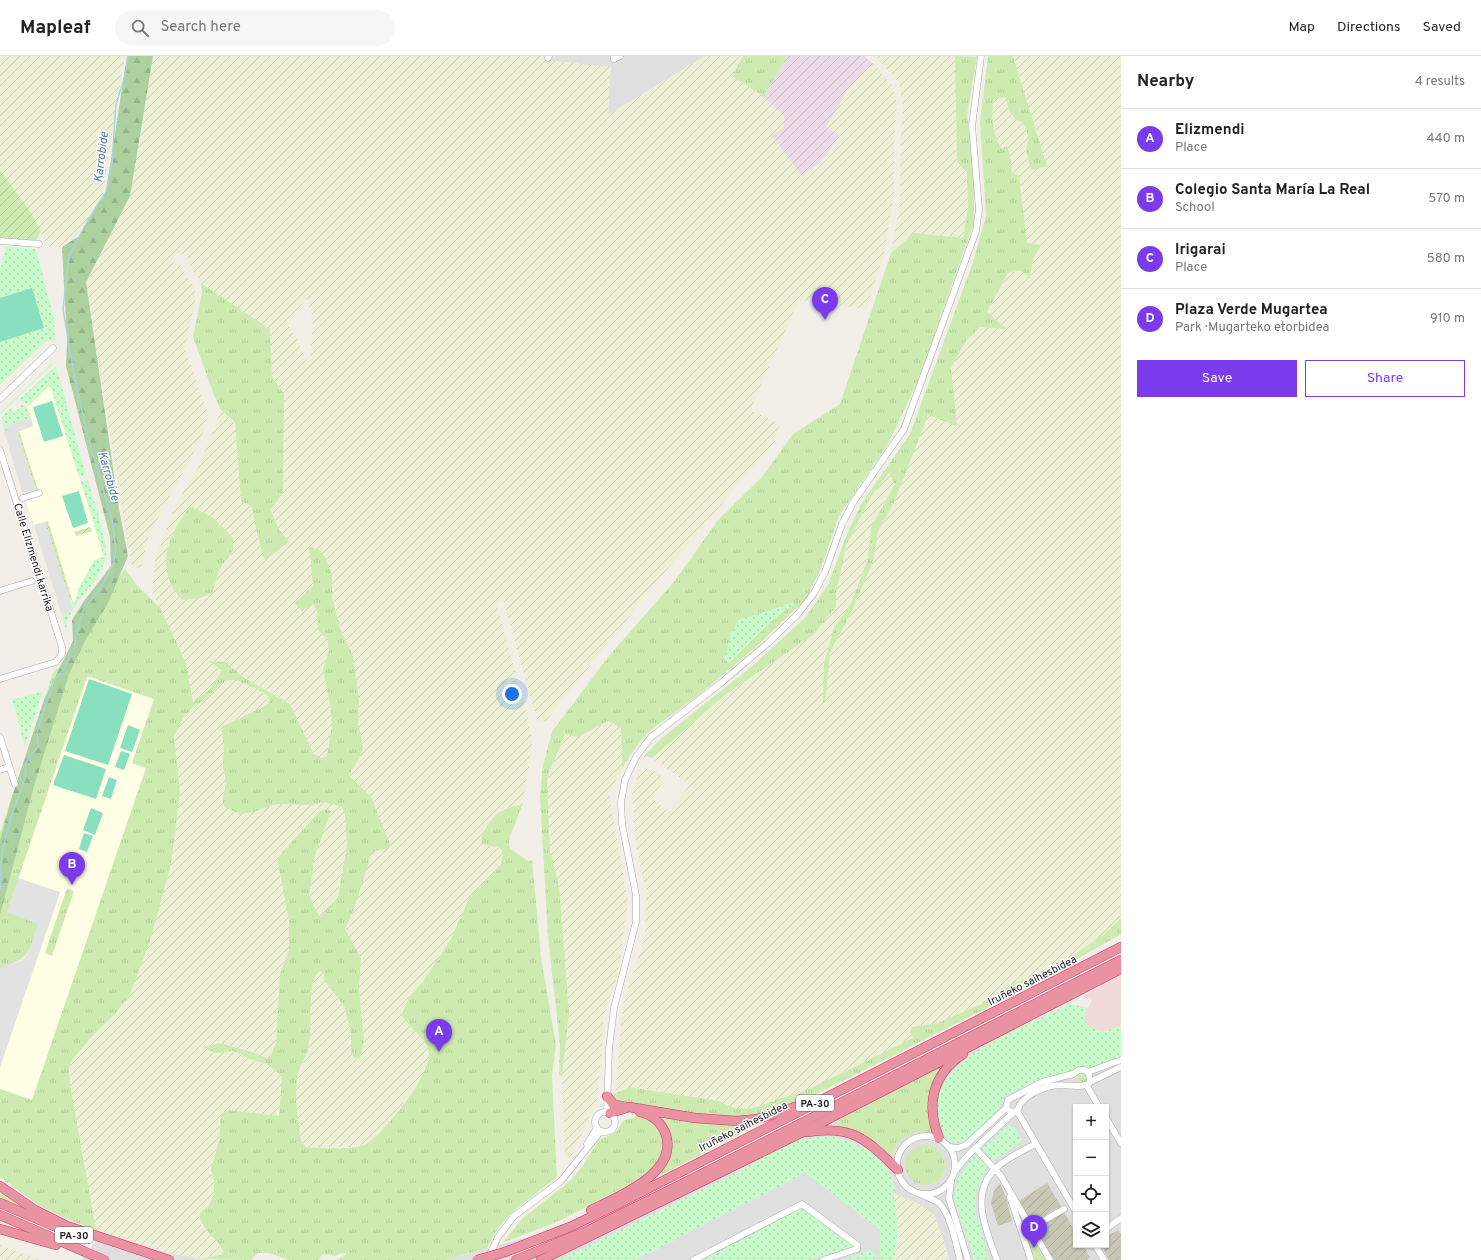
<!DOCTYPE html>
<html lang="en">
<head>
<meta charset="utf-8">
<style>
	:root { --surface:#fff; --page:#f6f6f6; --text:#222; --muted:#767676; --line:#e0e0e0; --accent:#7c3aed }
	body { margin:0; font-family:Overpass,sans-serif; background:var(--page); color:var(--text) }
	.controls { position:absolute; right:12px; bottom:12px; display:grid; overflow:hidden; border-radius:0px; box-shadow:0 1px 3px #0004 }
	.controls button { width:36px; height:36px; display:grid; place-items:center; padding:0; border:0; border-bottom:1px solid var(--line); background:var(--surface); color:var(--text); font:20px sans-serif }
	.you { position:absolute; left:512px; top:638px; width:14px; height:14px; margin:-10px; border:3px solid #fff; border-radius:50%; background:#1a73e8; box-shadow:0 0 0 6px #1a73e833 }
	.badge { display:grid; place-items:center; width:26px; height:26px; border-radius:50%; background:var(--accent); color:#fff; font-size:13px; font-weight:700 }
	.pin { position:absolute; translate:-50% -33px; filter:drop-shadow(0 1px 2px #0008) }
	.pin::after { content:''; position:absolute; top:21px; width:14px; height:12px; background:inherit; clip-path:polygon(0 0,100% 0,50% 100%) }
	.list { margin:0; padding:0; list-style:none }
	h2 { display:flex; justify-content:space-between; align-items:center; height:52px; margin:0; padding:0 16px; font-size:17px }
	h2 small { font-size:13px; font-weight:400; color:var(--muted) }
	.list li { display:grid; grid-template-columns:26px 1fr auto; gap:12px; align-items:center; box-sizing:border-box; height:60px; padding:0 16px; border-top:1px solid var(--line) }
	.list b { display:block; font-size:15px; white-space:nowrap }
	.list p { margin:0; font-size:13px; white-space:nowrap; color:var(--muted) }
	.list em { font-size:13px; font-style:normal; color:var(--muted) }
	.actions { display:flex; gap:8px; padding:12px 16px }
	.actions a { flex:1; padding:9px 0; border:1px solid var(--accent); border-radius:0px; text-align:center; font-size:14px; color:var(--accent) }
	.actions .main { background:var(--accent); color:#fff }
	.icon { flex:none; width:22px; height:22px; fill:none; stroke:currentColor; stroke-width:2; stroke-linecap:round; stroke-linejoin:round }
	.map { position:relative; flex:none; width:1121px; height:1204px; overflow:hidden }
	header { display:flex; align-items:center; gap:24px; box-sizing:border-box; height:56px; padding:0 20px; background:var(--surface); border-bottom:1px solid var(--line) }
	header strong { font-size:19px }
	nav { display:flex; gap:22px; margin-inline-start:auto; font-size:14px }
	.search { width:280px; height:36px; background:var(--page); display:flex; align-items:center; gap:10px; box-sizing:border-box; padding:0 14px; border-radius:22px; color:var(--muted); font-size:15px }
	main { display:flex }
	aside { flex:1; background:var(--surface) }
	.map>svg:first-child { display:block }
</style>
</head>
<body>
<header>
<strong>Mapleaf</strong>
<div class="search"><svg class="icon" aria-label="search" viewBox="0 0 24 24"><circle cx="10" cy="10" r="6"/><path d="M15 15l6 6"/></svg>Search here</div>
<nav><a>Map</a><a>Directions</a><a>Saved</a></nav>
</header>
<main>
<div class="map">
<svg width="1121" height="1204" viewBox="0 0 1121 1204">
	<defs>
		<pattern id="industrial-furrows" width="10" height="10" patternUnits="userSpaceOnUse"><rect width="10" height="10" fill="#ebdbe8"/><path d="M-1 1l2-2M0 10L10 0M9 11l2-2" fill="none" stroke="#c9bcc7"/></pattern>
		<pattern id="construction-furrows" width="10" height="10" patternUnits="userSpaceOnUse"><rect width="10" height="10" fill="#c7c7b4"/><path d="M-1 1l2-2M0 10L10 0M9 11l2-2" fill="none" stroke="#abab9a"/></pattern>
		<pattern id="farmland-furrows" width="10" height="10" patternUnits="userSpaceOnUse"><rect width="10" height="10" fill="#eef0d5"/><path d="M-1 1l2-2M0 10L10 0M9 11l2-2" fill="none" stroke="#ccceb7"/></pattern>
		<pattern id="grass-tufts" width="24" height="20" patternUnits="userSpaceOnUse"><rect width="24" height="20" fill="#cdebb0"/><path d="M3 7l-1-3M5 7V3M7 7l1-3M15 17l-1-3M17 17v-4M19 17l1-3" fill="none" stroke="#b0c997"/></pattern>
		<pattern id="forest-firs" width="22" height="20" patternUnits="userSpaceOnUse"><rect width="22" height="20" fill="#add19e"/><path d="M5 1l3.5 6h-7zM16 11l3.5 6h-7z" fill="#95b388"/></pattern>
		<pattern id="park-dots" width="8" height="8" patternUnits="userSpaceOnUse"><rect width="8" height="8" fill="#c8facc"/><path d="M2 2h.1M6 6h.1" fill="none" stroke="#acd6af" stroke-width="1.8" stroke-linecap="round"/></pattern>
		<pattern id="garden-furrows" width="10" height="10" patternUnits="userSpaceOnUse"><rect width="10" height="10" fill="#cdebb0"/><path d="M-1 1l2-2M0 10L10 0M9 11l2-2" fill="none" stroke="#b0c997"/></pattern>
	</defs>
	<rect width="100%" height="100%" fill="#f2efe9"/>
	<g fill="#e0dfdf" fill-rule="evenodd">
		<polygon points="545,0 705,0 608,59 577,7 552,5"/>
		<path d="M1069,948L1088,952L1084,960L1102,976L1121,970V1204H949L944,1185L894,1137V1204H445L671,1141L789,1094L830,1080L801,1083L879,1041ZM1076,1051H1106V1189H1076Z"/>
		<polygon points="102,1176 168,1197 209,1204 82,1204"/>
	</g>
	<polygon fill="#f2dad9" points="1121,920 1121,970 1102,976 1087,969 1084,960 1092,944 1086,943 1083,939"/>
	<polygon fill="url(#industrial-furrows)" points="787,0 864,0 875,9 868,12 827,71 840,80 821,106 802,120 771,79 764,41"/>
	<g fill="#ffffe5">
		<polygon points="50,328 104,501 86,520 79,532 74,549 48,465 34,469 25,443 39,439 19,375 33,370 27,351"/>
		<polygon points="88,620 154,643 132,707 146,712 32,1044 0,1033 0,1011 60,837 18,822"/>
	</g>
	<g fill="url(#construction-furrows)">
		<polygon points="1000,1127 1006,1142 1012,1165 998,1170 991,1147 994,1135"/>
		<polygon points="1047,1127 1061,1150 1032,1167 1019,1145"/>
		<polygon points="1064,1156 1076,1177 1076,1189 1083,1189 1090,1201 1086,1204 1054,1204 1036,1173"/>
		<polygon points="1118,1174 1121,1178 1121,1204 1109,1204 1101,1189 1106,1189 1106,1181"/>
	</g>
	<g fill="url(#farmland-furrows)" fill-rule="evenodd">
		<polygon points="0,0 125,0 102,143 75,182 62,191 48,190 30,155 0,114"/>
		<path d="M153,0H545L552,5L611,11L608,59L705,0H743L732,20L764,41L784,60V72L771,80L802,120L821,106L840,80L826,71L846,36L868,12L875,9L892,29L897,47L894,91V139L884,198L866,253L799,244L750,354L780,368L775,385L664,517L546,665L539,666L531,644L503,543L496,547L527,658L532,684L530,706L522,749L504,752L496,758L488,768L483,778L486,789L495,790L502,794L503,798L500,811L469,842L451,883L423,926L409,941L402,959L427,988L430,998L425,1015L388,1069L371,1086L357,1091H306L301,1086L295,1046L296,1030L300,1013L308,996L309,946L316,917L320,915L324,918V924L344,950L351,977L350,987L364,971L359,933L361,902L345,873L354,853L371,799L373,795L385,793L371,741L349,719L358,704L363,692L358,665L359,643L353,600L340,572L332,540V518L326,503L313,531V547L317,555L318,574L327,583L329,594L323,613L331,653L332,669L327,700L322,702L314,698L290,648L243,621L226,606L210,605L222,614L209,634L193,647L186,607L152,536L155,504L175,450L199,410L221,354L235,366L237,397L256,470L258,489L278,472L271,452L283,437L284,338L272,321L270,273L201,227L189,209L186,198L175,199L171,206L180,208L195,233V246L185,292L208,359L201,383L149,479L141,511L136,512L131,508L85,226L130,140ZM306,242L313,262L310,309L303,299L297,283L288,270ZM190,451L232,500L220,514L212,536L170,485L179,466Z"/>
		<polygon points="876,0 955,0 957,106 967,116 968,152 963,182 914,177 891,197 900,146 901,75 903,51 899,27"/>
		<polygon points="1013,0 1121,0 1121,862 1104,878 1071,901 1001,934 988,945 938,967 912,971 913,982 798,1038 753,1052 737,1053 719,1045 654,1034 629,1031 615,1037 623,948 645,880 646,835 636,790 632,738 639,716 651,712 665,723 652,742 668,755 690,729 652,702 725,639 814,578 836,551 836,537 846,490 870,442 889,417 895,427 871,471 868,503 851,547 834,572 824,607 823,647 830,596 853,553 873,505 878,475 894,447 928,359 957,370 951,312 966,285 980,271 1005,272 987,257 1008,217 1021,214 1030,221 1033,203 1040,190 1027,187 1019,119 1012,118 1010,101 1001,92 997,84 992,55 992,44 1005,41 1010,56 1021,65 1027,75 1028,84 1026,94 1047,110"/>
		<polygon points="228,624 236,624 259,634 268,640 270,645 267,649 221,671 224,691 223,712 226,725 223,744 255,756 276,748 312,749 324,746 334,748 342,751 345,759 347,789 338,841 320,862 309,840 315,799 331,755 320,755 277,802 289,865 289,894 280,918 276,988 269,1003 252,996 219,987 205,991 215,997 234,995 252,1004 267,1008 282,1021 282,1029 279,1060 229,1054 221,1058 219,1085 211,1113 214,1124 214,1138 209,1149 199,1159 201,1169 219,1187 224,1198 202,1203 168,1197 96,1174 70,1028 69,1012 73,1003 95,977 115,958 163,835 171,808 180,736 174,681 183,662 194,650 204,645 219,629"/>
		<polygon points="608,665 621,672 622,713 609,737 628,846 618,917 603,963 602,995 597,1044 572,1100 565,1103 562,1020 569,956 559,831 550,794 547,722 565,678 578,681"/>
		<polygon points="893,1137 921,1149 934,1159 944,1185 948,1204 894,1204 899,1182"/>
		<polygon points="0,1189 24,1198 45,1204 0,1204"/>
	</g>
	<g fill="url(#grass-tufts)" fill-rule="evenodd">
		<polygon points="743,0 787,0 764,41 732,20"/>
		<path d="M955,0L977,1L967,59L974,124V167L917,327L887,390L839,460L821,512L807,542L755,592L695,642L649,675L630,699L622,713L621,672L608,665L578,681L565,678L547,722L550,794L559,831L569,956L562,1020L559,1019L560,989L548,881L540,740L543,709L552,676L608,601L673,527L719,463L762,421L793,378L840,348L891,197L914,177L963,182L968,152L967,116L957,106ZM794,547L793,549L769,567L730,606L724,603L730,588L731,577L771,554Z"/>
		<path d="M988,0H1013L1047,110L1031,114L1026,94L1028,84L1027,75L1021,65H1017L1010,56L1005,41L993,44C991,60 993,77 1001,92L1007,90L1010,101L1012,117L1019,119L1027,187L1041,189L1033,203L1030,222L1021,214L1008,217L987,256L1006,273L980,271L966,285L951,312L957,370L928,359L894,447L878,475L873,505L853,553L830,596L826,640L823,649L824,607L834,572L851,547L868,503L871,471L895,428L889,417L870,442L846,490L836,537V551L814,578L725,639L652,702L644,700L662,682L751,611L805,562L828,529L847,478L861,448L910,378L973,206L986,160L980,66Z"/>
		<path d="M201,227L270,273L272,321L284,338L283,437L271,453L278,472L289,486L265,504C258,487 256,469 251,450L241,445L235,366L221,354L214,339L193,281L202,237Z"/>
		<path d="M190,450L214,462L233,482C234,504 227,499 219,515C217,522 215,530 212,537L200,542L182,544C178,539 173,534 171,528C158,500 173,473 190,450Z"/>
		<path d="M309,490L320,494L326,503L332,518V540L340,572L353,600L359,643L358,665L363,692L358,704L349,719L371,741L391,790L385,793L374,795L371,799L354,853L345,873L361,902L359,933L364,985L360,1002L356,1004L351,997V977L344,950L324,924V918L320,915C307,922 312,966 310,979C309,985 309,992 307,997C305,1003 301,1008 299,1014C294,1033 296,1050 299,1069C300,1078 299,1084 306,1091C321,1092 350,1094 364,1089C382,1082 434,1014 429,996C426,981 409,973 402,959L409,941L423,926L451,883L469,842L500,811L503,798L502,794L499,792L483,788L481,783C489,762 499,752 522,749L509,784L510,792L528,805L532,804L541,901L556,988L552,1021L557,1121L512,1156L498,1172L487,1192L445,1204H337L347,1198L342,1197L335,1200L323,1198L318,1204H289L269,1197H258L251,1204L202,1203L224,1198C219,1181 203,1178 199,1158L209,1149L214,1138V1124L211,1113L219,1085L221,1058L229,1054L279,1060L282,1021L267,1008L252,1004L234,995L215,997L204,991L219,987L252,996L269,1003L276,987L280,918L289,894V865L277,802L320,755L326,753L331,755L315,799L309,840L320,862L338,841L347,789L345,759L342,751L324,746L312,749L276,748L254,756L240,758L224,751L223,744L226,725L223,712L224,691L221,671L267,649L270,645L268,640L259,634L236,624H228L219,629L204,645L194,650L183,662L174,681L180,736L171,808L150,885L130,938L115,958L95,977L73,1003L69,1012L70,1028L96,1174L69,1164L40,1150L0,1121V1033L32,1044L146,712L132,707L154,643L87,620L7,856L39,867C28,898 32,901 0,912V777L53,617L62,607L91,560L125,513L137,529L160,552L186,607L193,647L209,634L222,614L208,605L226,606L243,621L290,648L314,698L322,702L327,700L332,669L331,653L323,613L329,594L327,583L318,574L317,555L313,548L302,555L295,547L313,530Z"/>
		<polygon points="67,832 74,835 52,900 45,897"/>
		<polygon points="1121,862 1121,878 1032,929 793,1050 754,1060 727,1061 619,1048 610,1040 629,1031 719,1045 737,1053 753,1052 809,1033 913,982 910,976 912,971 938,967 988,945 1001,934 1071,901 1104,878"/>
		<path d="M942,1010H945L940,1016L933,1078C916,1071 895,1081 892,1101L872,1084L838,1069V1064Z"/>
		<circle cx="1082" cy="1022" r="4.5"/>
		<path d="M654,1058L767,1064L646,1127C679,1100 677,1090 654,1058Z"/>
		<polygon points="635,1059 645,1060 659,1073 664,1084 664,1099 646,1120 561,1164 502,1187 522,1163 570,1125 582,1111 599,1084 616,1076 624,1064 634,1062"/>
		<circle cx="925" cy="1109" r="20"/>
		<polygon points="0,1137 29,1155 0,1142"/>
		<polygon points="1030,1177 1046,1204 1033,1204 1025,1179"/>
	</g>
	<polygon fill="url(#forest-firs)" points="127,0 153,0 130,140 86,226 119,453 128,500 108,547 85,585 69,618 34,730 0,859 0,785 11,744 44,644 73,585 72,564 84,545 111,510 110,481 66,310 67,285 62,191 79,180 106,136"/>
	<g fill="url(#park-dots)">
		<polygon points="6,191 36,193 54,263 55,284 46,285 0,329 0,286 44,272 32,232 0,242 0,212"/>
		<polygon points="52,307 53,308 0,359 0,357"/>
		<polygon points="56,310 86,419 79,421 50,329 29,349 19,344"/>
		<polygon points="22,349 27,351 31,362 6,370 7,374 4,375 2,361 11,352 15,356"/>
		<path d="M88,424C92,440 108,485 106,499C103,528 68,545 66,574L62,560L69,555L72,551L71,547L73,546L74,548L79,532L94,504L104,501L81,426Z"/>
		<path d="M795,546L793,549L769,567L730,606L726,607C723,599 733,573 738,564Z"/>
		<polygon points="43,635 25,690 12,644"/>
		<path d="M1069,948L1088,952L1084,960L1087,969L1102,976L1121,970V1001L1090,1013L1083,1010L1077,1011L1065,1018L1047,1021L1003,1041L996,1060L964,1088C950,1087 945,1083 940,1070C917,1003 1025,972 1069,948Z"/>
		<polygon points="1007,1069 1014,1071 1022,1085 990,1107 976,1133 976,1157 989,1204 974,1204 954,1141 958,1123 970,1104"/>
		<path d="M830,1080C865,1089 882,1096 896,1132L893,1137C898,1162 899,1179 894,1204H880V1174L805,1117L636,1204H556L580,1194L745,1112L777,1092L801,1083Z"/>
		<polygon points="803,1151 853,1187 852,1191 811,1204 699,1204"/>
		<polygon points="870,1194 876,1199 876,1204 842,1204"/>
	</g>
	<g fill="url(#garden-furrows)">
		<polygon points="0,114 30,155 41,175 37,183 33,186 0,184"/>
		<polygon points="19,375 38,434 36,434 17,376"/>
		<polygon points="48,465 72,544 70,545 45,466"/>
		<polygon points="90,471 92,475 76,480 74,476"/>
	</g>
	<g fill="#88e0be">
		<polygon points="32,232 44,272 0,286 0,242"/>
		<polygon points="52,345 63,380 44,386 33,351"/>
		<polygon points="79,435 88,467 73,472 62,440"/>
		<polygon points="89,623 132,638 108,709 65,695"/>
		<polygon points="128,669 140,674 132,696 120,692"/>
		<polygon points="121,695 130,698 124,714 115,711"/>
		<polygon points="64,699 106,713 96,743 53,729"/>
		<polygon points="109,721 117,724 111,743 102,740"/>
		<polygon points="91,752 103,757 95,779 83,774"/>
		<polygon points="84,777 93,780 87,796 79,793"/>
	</g>
	<g fill="#e2e2e2">
		<polygon points="31,362 33,370 17,376 36,434 23,438 4,375 7,374 6,370"/>
		<polygon points="45,466 72,551 69,556 62,560 34,469"/>
		<polygon points="18,822 60,836 0,1011 0,912 23,904 28,898 38,868 7,856"/>
	</g>
	<g fill="none" stroke-linecap="round" stroke-linejoin="round">
		<polyline stroke="#aad3df" stroke-width="1.5" points="0,833 2,796 11,761 25,722 26,706 38,691 37,676 54,625 64,613 75,592 76,580 83,555 99,534 107,520 114,506 116,494 112,464 87,377 74,318 63,253 69,200 88,164 106,136 112,106 116,48 125,20 128,0"/>
		<defs>
			<g id="minor">
				<polyline points="614,0 614,3 620,0"/>
				<polyline points="548,2 549,0"/>
				<polyline points="0,185 39,188"/>
				<polyline points="0,343 53,292"/>
				<polyline points="0,394 62,591 62,598 56,606 0,623"/>
				<polyline points="23,442 39,437"/>
				<polyline points="0,535 32,525"/>
				<polyline points="0,681 15,728"/>
				<polyline points="0,714 9,711"/>
				<path d="M1079,1014H1085L1089,1018L1090,1026C1084,1034 1063,1027 1051,1030C1041,1032 1028,1039 1021,1047C1019,1049 1019,1052 1017,1055L1011,1056L1006,1052L1008,1044L1042,1026L1073,1018Z"/>
				<polyline points="1088,1016 1121,1004"/>
				<polyline points="1090,1026 1121,1011"/>
				<polyline points="1087,1030 1099,1051"/>
				<polyline points="1017,1055 1076,1156"/>
				<circle cx="605" cy="1066" r="10"/>
				<polyline points="607,1056 609,993 614,952 636,866 636,839 622,768 621,746 625,724 636,701 651,681 721,627 768,587 797,559 814,537 825,516 842,468 854,445 904,373 976,175 979,153 972,70 981,0"/>
				<polyline points="1106,1062 1121,1087"/>
				<circle cx="926" cy="1109" r="29"/>
				<polyline points="587,1088 597,1072"/>
				<polyline points="949,1091 958,1092 966,1089 1006,1052"/>
				<polyline points="978,1095 1001,1120 1050,1204"/>
				<polyline points="954,1116 970,1097 1014,1056"/>
				<polyline points="951,1125 949,1142 968,1204"/>
				<path d="M922,1139C927,1141 935,1144 939,1147C951,1159 956,1188 960,1204"/>
				<polyline points="1010,1141 1031,1204"/>
				<polyline points="1031,1172 1064,1153"/>
				<polyline points="1106,1173 1121,1162"/>
				<polyline points="1095,1189 1104,1204"/>
				<polyline points="488,1203 498,1181 514,1160 561,1125 601,1075"/>
				<polyline points="694,1204 802,1148 857,1189 857,1193 823,1204"/>
				<path d="M997,1204C986,1174 969,1138 996,1112C1007,1102 1022,1095 1035,1088"/>
			</g>
			<g id="highway">
				<polyline points="607,1040 613,1048 626,1051"/>
				<polyline points="610,1057 629,1051 695,1062 737,1065 757,1063 795,1051"/>
				<path d="M807,1076C853,1069 866,1083 898,1114"/>
				<path d="M939,1082C926,1049 932,1019 963,998"/>
				<polyline points="0,1130 35,1154 67,1170 169,1204"/>
				<polyline points="0,1147 61,1173"/>
				<path d="M591,1154C618,1141 678,1117 666,1079C662,1067 652,1059 640,1056"/>
				<polyline points="0,1159 104,1204"/>
				<polyline points="0,1173 56,1189"/>
				<polyline points="505,1196 570,1171 618,1148 1121,891"/>
				<polyline points="516,1204 589,1174 696,1121 1121,904"/>
				<polyline points="541,1204 801,1077 1121,913"/>
			</g>
		</defs>
		<use href="#minor" stroke="#a9a9a9" stroke-width="7"/>
		<use href="#highway" stroke="#dc2a67" stroke-width="10"/>
		<use href="#minor" stroke="#fff" stroke-width="6"/>
		<use href="#highway" stroke="#e892a2" stroke-width="9"/>
		<defs>
			<polyline id="highway-bridge" points="477,1204 505,1196"/>
		</defs>
		<use href="#highway-bridge" stroke="#dc2a67" stroke-width="10" stroke-linecap="butt"/>
		<use href="#highway-bridge" stroke="#e892a2" stroke-width="9"/>
	</g>
	<g text-anchor="middle" stroke-width="3" stroke-linejoin="round" paint-order="stroke">
		<g fill="#fff" stroke="#646464" stroke-width="1">
			<rect x="796" y="1039" width="38" height="16" rx="3"/>
			<rect x="55" y="1171" width="38" height="16" rx="3"/>
		</g>
		<g font-size="10" font-weight="bold" fill="#222">
			<text x="815" y="1051">PA-30</text>
			<text x="74" y="1183">PA-30</text>
		</g>
		<g font-size="11" fill="#222" stroke="#fff">
			<text transform="translate(34 501) rotate(73)" y="4">Calle Elizmendi karrika</text>
			<text transform="translate(1032 924) rotate(-27)" y="4">Iruñeko saihesbidea</text>
			<text transform="translate(743 1070) rotate(-27)" y="4">Iruñeko saihesbidea</text>
		</g>
		<g font-size="12" font-style="italic" fill="#4a7aab" stroke="#fff">
			<text transform="translate(101 101) rotate(-83)" y="4">Karrobide</text>
			<text transform="translate(109 420) rotate(74)" y="4">Karrobide</text>
		</g>
	</g>
</svg>
<div class="controls">
<button>+</button>
<button>−</button>
<button><svg class="icon" aria-label="locate" viewBox="0 0 24 24"><circle cx="12" cy="12" r="6"/><path d="M12 2v4M12 18v4M2 12h4M18 12h4"/></svg></button>
<button><svg class="icon" aria-label="layers" viewBox="0 0 24 24"><path d="M12 4l9 5-9 5-9-5zM3 14l9 5 9-5"/></svg></button>
</div>
<div class="you"></div>
<div class="pin badge" style="left:439px;top:996px">A</div>
<div class="pin badge" style="left:72px;top:829px">B</div>
<div class="pin badge" style="left:825px;top:264px">C</div>
<div class="pin badge" style="left:1034px;top:1192px">D</div>
</div>
<aside>
<h2>Nearby<small>4 results</small></h2>
<ul class="list">
<li><span class="badge">A</span><div><b>Elizmendi</b><p>Place</p></div><em>440 m</em></li>
<li><span class="badge">B</span><div><b>Colegio Santa María La Real</b><p>School</p></div><em>570 m</em></li>
<li><span class="badge">C</span><div><b>Irigarai</b><p>Place</p></div><em>580 m</em></li>
<li><span class="badge">D</span><div><b>Plaza Verde Mugartea</b><p>Park · Mugarteko etorbidea</p></div><em>910 m</em></li>
</ul>
<div class="actions"><a class="main">Save</a><a>Share</a></div>
</aside>
</main>
</body>
</html>
